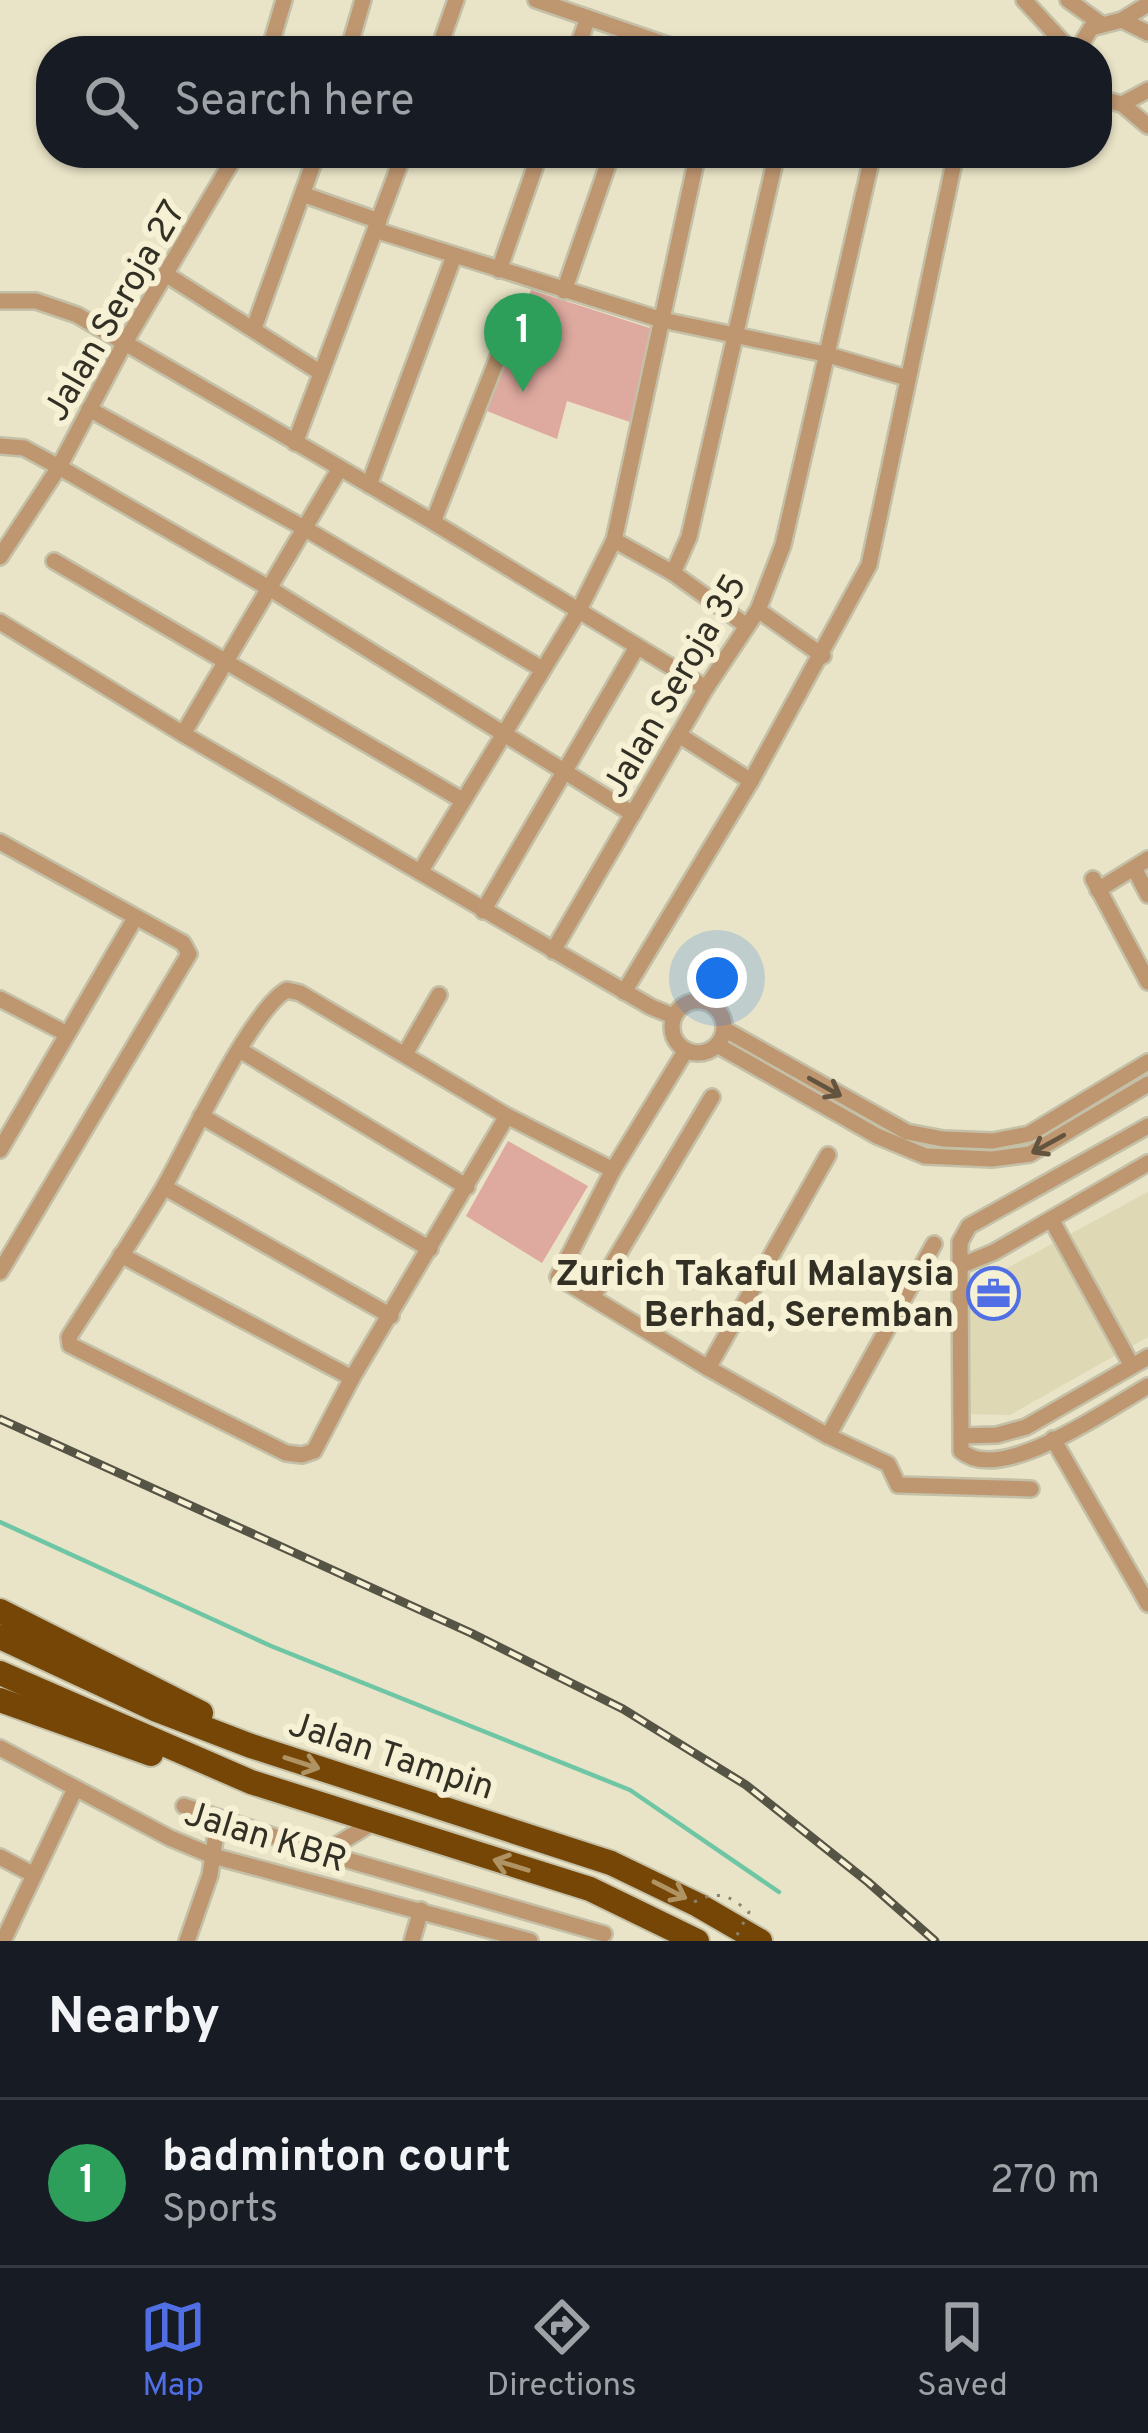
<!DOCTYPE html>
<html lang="en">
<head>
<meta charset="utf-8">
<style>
	:root { --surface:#171b24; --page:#20242c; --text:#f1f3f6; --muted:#9ea1a6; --line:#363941; --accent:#506fe4 }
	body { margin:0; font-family:Overpass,sans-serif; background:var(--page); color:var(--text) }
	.you { position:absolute; left:717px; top:978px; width:42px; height:42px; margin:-30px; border:9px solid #fff; border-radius:50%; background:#1a73e8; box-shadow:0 0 0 18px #1a73e833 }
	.badge { display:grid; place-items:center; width:78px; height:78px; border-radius:50%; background:var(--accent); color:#fff; font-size:39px; font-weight:700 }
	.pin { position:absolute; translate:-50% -99px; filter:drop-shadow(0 3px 6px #0008) }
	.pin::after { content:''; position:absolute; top:63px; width:42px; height:36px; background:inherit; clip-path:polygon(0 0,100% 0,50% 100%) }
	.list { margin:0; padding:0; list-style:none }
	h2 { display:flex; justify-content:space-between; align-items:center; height:156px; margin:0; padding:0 48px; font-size:51px }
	h2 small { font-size:39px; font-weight:400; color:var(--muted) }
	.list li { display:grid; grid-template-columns:78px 1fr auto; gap:36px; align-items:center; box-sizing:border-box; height:168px; padding:0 48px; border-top:3px solid var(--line) }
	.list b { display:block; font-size:45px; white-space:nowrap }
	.list p { margin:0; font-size:39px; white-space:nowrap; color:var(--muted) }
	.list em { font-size:39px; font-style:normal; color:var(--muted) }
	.icon { flex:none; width:66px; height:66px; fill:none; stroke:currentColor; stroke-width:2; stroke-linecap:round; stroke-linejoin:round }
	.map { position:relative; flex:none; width:1148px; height:1941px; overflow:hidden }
	.search { position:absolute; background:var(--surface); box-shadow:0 3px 9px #0004; left:36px; right:36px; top:36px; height:132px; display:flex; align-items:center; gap:30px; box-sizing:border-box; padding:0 42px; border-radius:48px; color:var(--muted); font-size:45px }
	.sheet { height:324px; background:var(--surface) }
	nav { display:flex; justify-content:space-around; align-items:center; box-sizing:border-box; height:168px; border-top:3px solid var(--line); background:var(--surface); font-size:33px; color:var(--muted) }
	nav a { display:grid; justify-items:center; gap:6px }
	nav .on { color:var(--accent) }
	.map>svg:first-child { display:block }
</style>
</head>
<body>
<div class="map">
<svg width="1148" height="1941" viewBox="0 0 1148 1941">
	<rect width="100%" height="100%" fill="#e9e4c7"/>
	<polygon fill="#ded8b4" points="1148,1192 1148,1337 1010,1415 964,1414 968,1282 996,1274"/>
	<g fill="#dea99f">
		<polygon points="531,290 656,330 636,424 567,401 557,439 487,411"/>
		<polygon points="508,1141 588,1186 542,1263 466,1216"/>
	</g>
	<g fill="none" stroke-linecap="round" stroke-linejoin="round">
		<polyline stroke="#6ec6a4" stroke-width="4.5" points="0,1522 271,1646 630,1790 779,1892"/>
		<defs>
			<g id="minor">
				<polyline points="536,0 685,51"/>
				<polyline points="1024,0 1071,51"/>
				<polyline points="1068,0 1100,23"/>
				<polyline points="1122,20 1148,33"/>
				<polyline points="269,51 284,0"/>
				<polyline points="348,51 363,0"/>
				<polyline points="438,51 456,0"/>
				<polyline points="576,51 588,18"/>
				<polyline points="1077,51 1091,28 1122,20 1148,4"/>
				<polyline points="1097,98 1122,104 1148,90"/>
				<polyline points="1122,104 1148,126"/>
				<polyline points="286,153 315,162"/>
				<polyline points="305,195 379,221"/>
				<polyline points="375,230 662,320 825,354 907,378"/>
				<polyline points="499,270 540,153"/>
				<polyline points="167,275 321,373"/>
				<polyline points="564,291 612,153"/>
				<polyline points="0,301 36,301 77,315 433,522 706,688"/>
				<polyline points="254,328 317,153"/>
				<polyline points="89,409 304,528 542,669"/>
				<polyline points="295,443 404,153"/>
				<polyline points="0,446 24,448 59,467 269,588 633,814"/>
				<polyline points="369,485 454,256"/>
				<polyline points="433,522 513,319"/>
				<polyline points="614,540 673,573 747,626"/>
				<polyline points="0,557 59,467 124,344 237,153"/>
				<polyline points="54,561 462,800"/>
				<polyline points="673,573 689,537 777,153"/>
				<polyline points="758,610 823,656"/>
				<polyline points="0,622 183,734 651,1007 673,1016"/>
				<polyline points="183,734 340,468"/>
				<polyline points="679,735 751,781"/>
				<polyline points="0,842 183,943 189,954 0,1272"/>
				<polyline points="1135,870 1148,895"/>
				<polyline points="420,872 578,612 614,540 698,153"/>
				<polyline points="1093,879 1148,982"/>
				<polyline points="1098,890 1148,859"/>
				<polyline points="483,911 637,647"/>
				<polyline points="553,951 706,688 758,610 783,545 873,153"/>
				<polyline points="624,992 751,781 869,565 956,153"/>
				<polyline points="0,999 67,1034"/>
				<circle cx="698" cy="1027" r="26"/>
				<polyline points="724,1029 907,1132 943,1139 993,1141 1029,1134 1148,1062"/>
				<polyline points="717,1045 877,1136 925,1156 992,1159 1030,1154 1148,1084"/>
				<polyline points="240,1050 467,1187"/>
				<polyline points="686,1050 613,1170 558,1277 708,1368 828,1436 888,1464 898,1485 1031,1489"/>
				<polyline points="405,1054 439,995"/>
				<polyline points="201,1116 430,1249"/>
				<path d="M507,1116L352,1378L314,1451L302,1455L286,1453L70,1345L69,1337C100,1288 134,1238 164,1187C187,1147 252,1008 287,990L300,993L507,1116L613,1170"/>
				<polyline points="1148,1126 969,1226 960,1242 960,1266 994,1252 1148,1163"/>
				<polyline points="0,1150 135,918"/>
				<polyline points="164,1187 391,1316"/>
				<polyline points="1051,1219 1132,1366"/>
				<polyline points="121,1255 352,1378"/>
				<polyline points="960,1266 961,1436"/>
				<polyline points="592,1298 712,1097"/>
				<path d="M1148,1357L1026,1427L997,1435L961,1436V1451C1001,1486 1109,1408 1148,1386"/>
				<polyline points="708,1368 828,1155"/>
				<polyline points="828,1436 934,1244"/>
				<polyline points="1053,1439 1148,1604"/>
				<polyline points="0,1748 170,1838 213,1856 530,1941"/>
				<polyline points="184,1806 323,1853 604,1934"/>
				<polyline points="323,1853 374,1822"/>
				<polyline points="0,1857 34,1875"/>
				<polyline points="3,1941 75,1789"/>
				<polyline points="187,1941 210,1875 218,1818"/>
				<polyline points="412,1941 421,1910"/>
			</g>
			<g id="highway">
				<polyline points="0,1611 201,1713"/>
				<polyline points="0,1637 157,1710 251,1746 611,1863 698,1905 760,1941"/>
				<polyline points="0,1673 251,1782 590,1889 697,1941"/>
				<polyline points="0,1700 151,1754"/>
			</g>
		</defs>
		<use href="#minor" stroke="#c4c0a7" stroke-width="20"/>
		<use href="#highway" stroke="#c4c0a7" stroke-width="28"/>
		<use href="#minor" stroke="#be9670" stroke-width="15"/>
		<use href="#highway" stroke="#764607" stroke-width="24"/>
		<defs>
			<polyline id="rail" points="0,1419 471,1633 623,1709 746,1785 868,1882 935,1941"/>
		</defs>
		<use href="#rail" stroke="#565445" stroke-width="9"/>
		<use href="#rail" stroke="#f6f1d4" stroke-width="4.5" stroke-dasharray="14" stroke-linecap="butt"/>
		<path stroke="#898572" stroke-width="3" stroke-dasharray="3 9" stroke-linecap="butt" d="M694,1902C719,1890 729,1895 749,1912L734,1941"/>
	</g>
	<defs><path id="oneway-shaft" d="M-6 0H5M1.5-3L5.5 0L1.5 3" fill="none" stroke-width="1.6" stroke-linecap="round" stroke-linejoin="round" transform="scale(3)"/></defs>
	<g stroke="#63543f">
		<use href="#oneway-shaft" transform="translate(825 1087) rotate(29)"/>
		<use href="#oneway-shaft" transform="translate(1048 1144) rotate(151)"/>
	</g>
	<g stroke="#b09363">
		<use href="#oneway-shaft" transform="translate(302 1763) rotate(18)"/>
		<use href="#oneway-shaft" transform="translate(511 1865) rotate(-163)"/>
		<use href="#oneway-shaft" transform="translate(670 1890) rotate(27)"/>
	</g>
	<defs>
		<symbol id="office-ring" viewBox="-11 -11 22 22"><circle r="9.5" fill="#f6f1d4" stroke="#506fe4" stroke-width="1.5"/><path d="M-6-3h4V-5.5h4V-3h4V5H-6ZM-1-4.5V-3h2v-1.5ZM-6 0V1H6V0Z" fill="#506fe4"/></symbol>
	</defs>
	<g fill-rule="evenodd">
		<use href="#office-ring" x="964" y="1264" width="59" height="59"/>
	</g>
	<g text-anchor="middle" stroke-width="12" stroke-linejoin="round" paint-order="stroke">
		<g font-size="36" fill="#323025" stroke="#f6f1d4">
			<text transform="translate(113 310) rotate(-60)" y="13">Jalan Seroja 27</text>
			<text transform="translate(673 685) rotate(-60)" y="13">Jalan Seroja 35</text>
			<text transform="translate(392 1754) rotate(18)" y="13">Jalan Tampin</text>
			<text transform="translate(266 1835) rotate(17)" y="13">Jalan KBR</text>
		</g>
		<g font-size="36" font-weight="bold" fill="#323025" stroke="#f6f1d4" text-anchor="end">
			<text x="954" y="1285">Zurich Takaful Malaysia<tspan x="954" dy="41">Berhad, Seremban</tspan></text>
		</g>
	</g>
</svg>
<div class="you"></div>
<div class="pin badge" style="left:523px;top:392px;background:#2e9e5b">1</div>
<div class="search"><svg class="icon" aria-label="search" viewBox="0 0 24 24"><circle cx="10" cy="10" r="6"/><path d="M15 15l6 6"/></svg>Search here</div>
</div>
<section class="sheet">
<h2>Nearby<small></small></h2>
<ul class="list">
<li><span class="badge" style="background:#2e9e5b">1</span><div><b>badminton court</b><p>Sports</p></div><em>270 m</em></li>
</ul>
</section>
<nav>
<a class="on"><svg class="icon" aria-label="map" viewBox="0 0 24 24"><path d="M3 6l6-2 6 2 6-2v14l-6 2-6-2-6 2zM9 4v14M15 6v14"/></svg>Map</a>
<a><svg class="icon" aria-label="directions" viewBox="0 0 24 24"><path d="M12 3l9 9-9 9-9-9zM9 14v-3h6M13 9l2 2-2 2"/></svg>Directions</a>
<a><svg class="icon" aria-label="saved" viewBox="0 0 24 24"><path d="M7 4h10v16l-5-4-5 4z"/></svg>Saved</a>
</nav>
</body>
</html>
